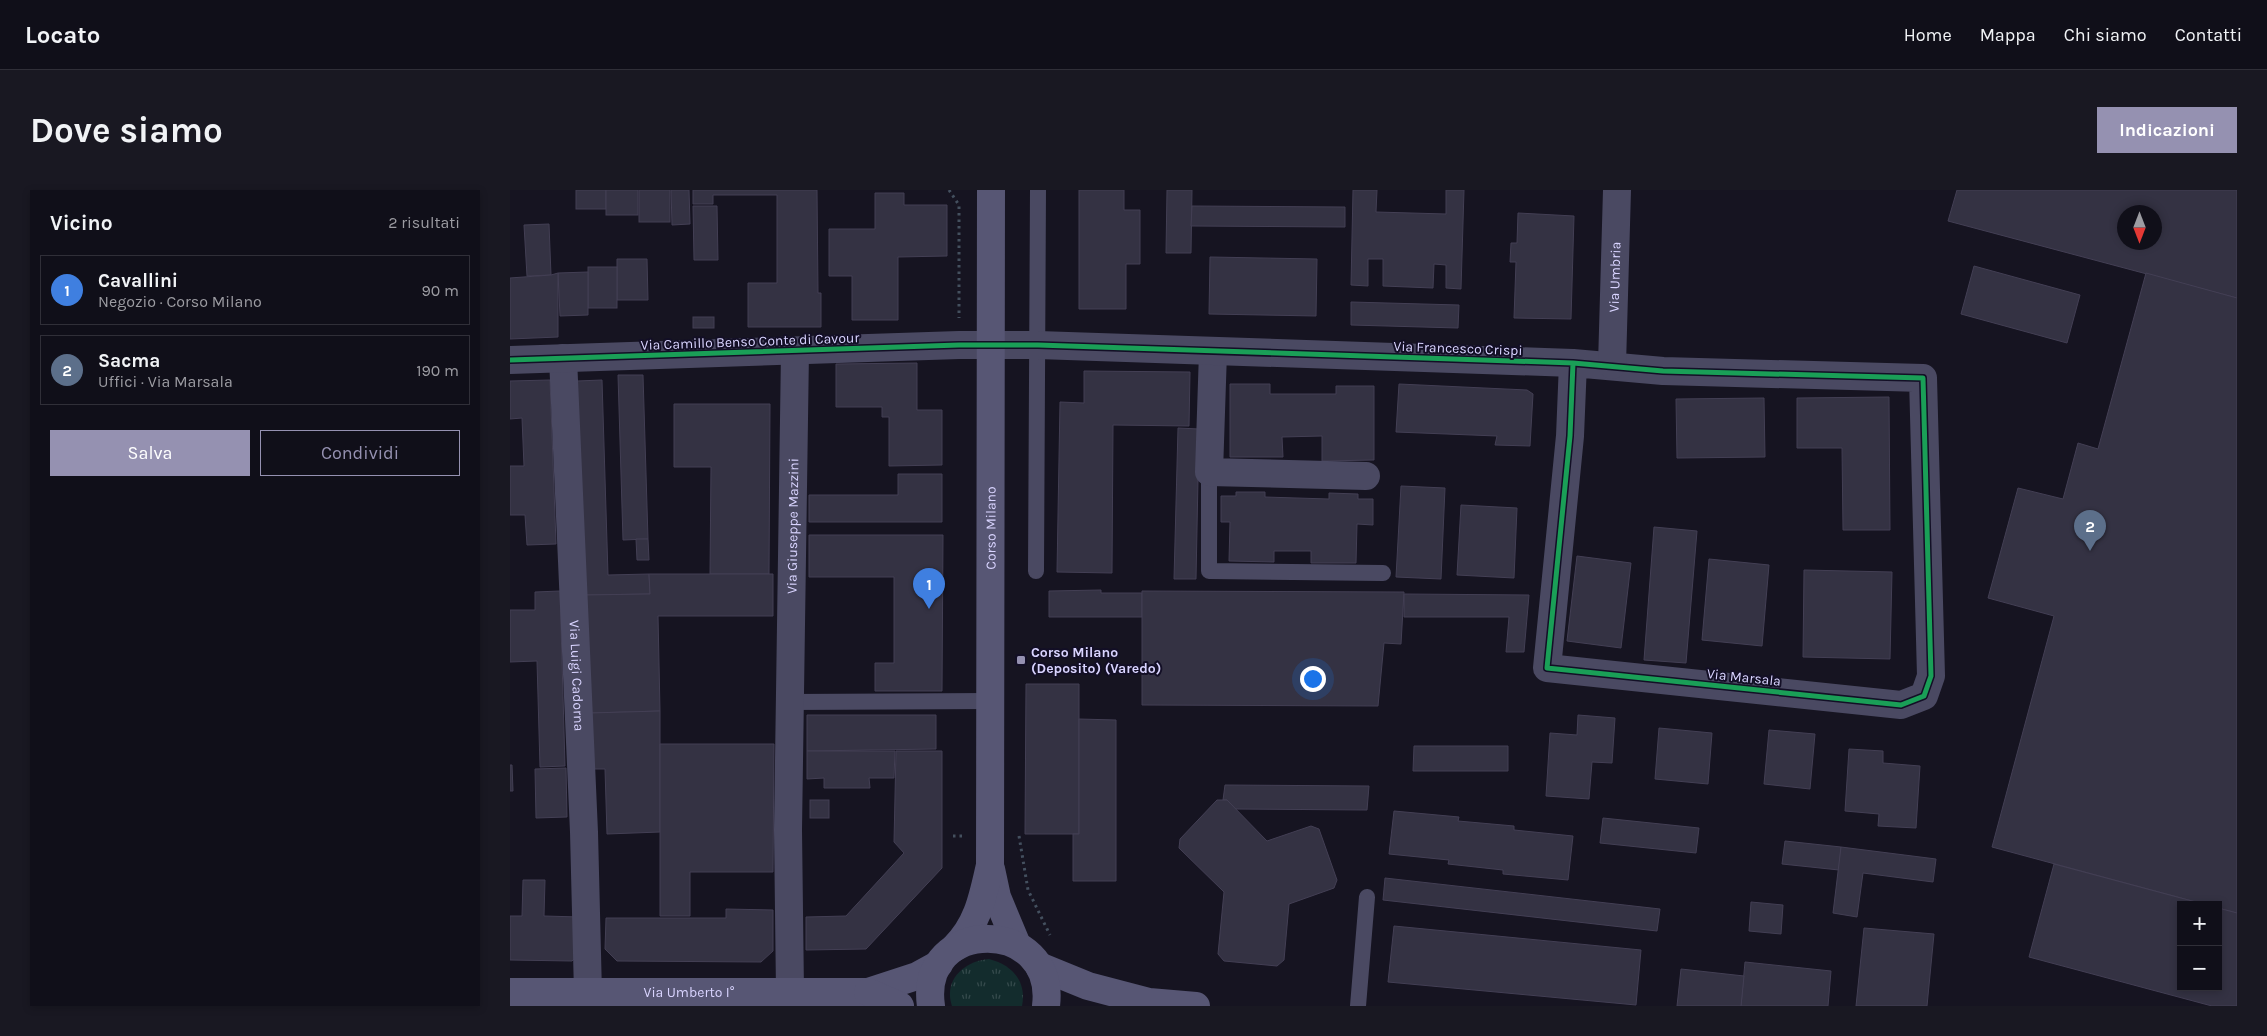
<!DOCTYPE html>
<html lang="it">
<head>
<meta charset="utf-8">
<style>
	:root { --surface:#100f19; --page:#191822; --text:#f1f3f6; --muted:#9c9ca2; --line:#302f38; --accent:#9591b1 }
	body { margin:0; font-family:Karla,sans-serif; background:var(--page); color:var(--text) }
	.controls { position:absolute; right:15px; bottom:15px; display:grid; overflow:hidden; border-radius:0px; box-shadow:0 2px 8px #0003 }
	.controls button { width:45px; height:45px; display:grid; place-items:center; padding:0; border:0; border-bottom:1px solid var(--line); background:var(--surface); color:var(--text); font:25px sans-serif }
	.compass { position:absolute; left:1607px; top:15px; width:45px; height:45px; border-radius:50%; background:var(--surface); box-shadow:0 2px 8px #0003; rotate:180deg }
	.you { position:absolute; left:802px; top:488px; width:18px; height:18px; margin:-12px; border:4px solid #fff; border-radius:50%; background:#1a73e8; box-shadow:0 0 0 8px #1a73e833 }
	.badge { display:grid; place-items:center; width:32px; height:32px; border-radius:50%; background:var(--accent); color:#fff; font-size:16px; font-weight:700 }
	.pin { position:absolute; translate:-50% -41px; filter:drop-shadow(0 1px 2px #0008) }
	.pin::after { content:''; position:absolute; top:26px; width:18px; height:15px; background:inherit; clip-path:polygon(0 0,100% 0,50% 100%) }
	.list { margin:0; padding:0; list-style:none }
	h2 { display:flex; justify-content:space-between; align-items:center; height:65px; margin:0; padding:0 20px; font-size:21px }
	h2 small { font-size:16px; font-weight:400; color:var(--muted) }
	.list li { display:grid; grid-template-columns:32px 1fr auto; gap:15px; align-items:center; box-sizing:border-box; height:70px; margin:0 10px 10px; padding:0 10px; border:1px solid var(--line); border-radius:0px }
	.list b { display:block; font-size:19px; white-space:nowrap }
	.list p { margin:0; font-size:16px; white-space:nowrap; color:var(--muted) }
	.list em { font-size:16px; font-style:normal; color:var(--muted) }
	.actions { display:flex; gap:10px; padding:15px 20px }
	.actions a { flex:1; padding:11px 0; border:1px solid var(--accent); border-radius:0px; text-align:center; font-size:18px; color:var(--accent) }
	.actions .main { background:var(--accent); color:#fff }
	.map { position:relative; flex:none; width:1727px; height:816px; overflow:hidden; border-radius:0px }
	header { display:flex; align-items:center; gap:30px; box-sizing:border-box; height:70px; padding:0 25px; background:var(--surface); border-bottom:1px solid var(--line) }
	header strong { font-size:24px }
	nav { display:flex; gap:28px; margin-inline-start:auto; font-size:18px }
	.intro { display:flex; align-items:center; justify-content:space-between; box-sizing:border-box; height:120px; padding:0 30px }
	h1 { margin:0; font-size:35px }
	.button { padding:12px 22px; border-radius:0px; background:var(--accent); color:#fff; font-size:18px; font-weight:700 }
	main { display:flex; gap:30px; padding:0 30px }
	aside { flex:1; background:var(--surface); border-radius:0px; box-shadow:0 2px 8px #0003 }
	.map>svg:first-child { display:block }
</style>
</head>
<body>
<header>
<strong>Locato</strong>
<nav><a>Home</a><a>Mappa</a><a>Chi siamo</a><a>Contatti</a></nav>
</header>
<div class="intro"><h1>Dove siamo</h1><a class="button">Indicazioni</a></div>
<main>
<aside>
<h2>Vicino<small>2 risultati</small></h2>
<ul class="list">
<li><span class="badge" style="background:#3f7fe0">1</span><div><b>Cavallini</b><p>Negozio · Corso Milano</p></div><em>90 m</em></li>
<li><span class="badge" style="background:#5c6f8a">2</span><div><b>Sacma</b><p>Uffici · Via Marsala</p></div><em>190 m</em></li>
</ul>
<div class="actions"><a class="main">Salva</a><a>Condividi</a></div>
</aside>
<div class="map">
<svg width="1727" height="816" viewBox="0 0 1727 816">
	<defs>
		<pattern id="grass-tufts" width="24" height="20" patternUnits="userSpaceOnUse" patternTransform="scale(1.25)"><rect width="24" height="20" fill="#132c2d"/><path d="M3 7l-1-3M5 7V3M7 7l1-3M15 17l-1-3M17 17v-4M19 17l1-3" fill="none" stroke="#354a4c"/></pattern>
	</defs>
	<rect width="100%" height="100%" fill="#161421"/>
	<path fill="url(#grass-tufts)" d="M479,769C502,775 517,791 512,816H442C433,789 455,771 479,769Z"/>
	<g fill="#343243" stroke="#433f54" fill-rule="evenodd">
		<rect x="66" y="0" width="30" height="19"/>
		<rect x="96" y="0" width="32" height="25"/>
		<rect x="129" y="0" width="31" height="32"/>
		<polygon points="161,0 179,0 180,34 162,35"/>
		<polygon points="183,0 307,0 308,103 311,103 311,137 238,137 238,93 267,93 267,5 203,5 203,14 183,14"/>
		<polygon points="569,0 614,0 614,20 630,20 630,74 616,74 616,119 569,119"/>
		<polygon points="657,0 682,0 681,63 656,63"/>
		<polygon points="843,0 867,0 866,22 936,24 936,0 954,0 951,99 936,98 936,75 924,74 923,98 873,96 873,69 858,69 858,96 841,95"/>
		<path d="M1447,0H1727V108L1438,31ZM1614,22H1644V52H1614Z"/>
		<polygon points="365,3 394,3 394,15 437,15 437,66 388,67 388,130 342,130 342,86 319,86 319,39 365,39"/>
		<polygon points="183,16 207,16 208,70 184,70"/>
		<polygon points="682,16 835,17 835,37 681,36"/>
		<polygon points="1008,23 1064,26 1061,129 1004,128 1006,72 1000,72 1001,53 1007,53"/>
		<polygon points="39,34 41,85 17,86 14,35"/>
		<polygon points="700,67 807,69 806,126 699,124"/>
		<polygon points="107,69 137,69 138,110 107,110"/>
		<polygon points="1464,76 1570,105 1557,153 1451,124"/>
		<rect x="78" y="77" width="29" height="41"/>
		<polygon points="78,82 78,125 50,126 48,83"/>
		<polygon points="48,83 48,147 0,149 0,88 41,85"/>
		<polygon points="1636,83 1727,108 1727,723 1708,718 1708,715 1697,715 1482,657 1544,426 1478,408 1508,298 1553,309 1568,253 1588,259"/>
		<polygon points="841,112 949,115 948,138 841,135"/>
		<rect x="183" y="127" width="21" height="11"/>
		<polygon points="407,173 407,220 432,220 432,275 379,276 379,227 372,227 372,217 326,217 326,174"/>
		<polygon points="574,181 680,182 679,236 603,235 602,383 547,382 550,212 574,213"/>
		<polygon points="108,185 133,185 138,349 113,350"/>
		<polygon points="40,190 46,354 17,355 15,325 0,325 0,276 14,276 12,228 0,229 0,191"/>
		<polygon points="92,190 98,385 139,384 140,404 73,405 67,191"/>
		<polygon points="720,194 760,194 760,204 826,204 826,196 864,196 864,270 812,271 812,246 772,247 773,267 720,267"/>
		<polygon points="889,194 1017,200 1023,204 1020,256 985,255 987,246 886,242"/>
		<polygon points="1379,207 1380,340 1333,340 1332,258 1287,258 1287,208"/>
		<polygon points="1254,208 1255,267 1167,268 1166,209"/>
		<polygon points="164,214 260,214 259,384 200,384 201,277 164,277"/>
		<polygon points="668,238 689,239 686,389 664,389"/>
		<polygon points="388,284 432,284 432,332 299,332 299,305 388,305"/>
		<polygon points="891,296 935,298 931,389 886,387"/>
		<polygon points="726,302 755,302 755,307 819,309 819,303 848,304 848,309 863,309 863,335 847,334 846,373 801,373 801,361 764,361 764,372 719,371 720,332 711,332 711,306 726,306"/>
		<polygon points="951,315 1007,318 1004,388 947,385"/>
		<polygon points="1144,337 1187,341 1176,473 1134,470"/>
		<polygon points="299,345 433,345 432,501 365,501 365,473 384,473 384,387 299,387"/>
		<polygon points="126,349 138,349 139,370 127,370"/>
		<polygon points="1067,366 1121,373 1111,458 1057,451"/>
		<polygon points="1199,369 1259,375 1252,456 1192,450"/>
		<polygon points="1294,380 1382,382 1380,469 1293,467"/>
		<polygon points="139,384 263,384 263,426 148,426 150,521 80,523 73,405 140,404"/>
		<polygon points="591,400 591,403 632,403 632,427 539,427 539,401"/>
		<polygon points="50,401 55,576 30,577 27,471 0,472 0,420 25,420 25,402"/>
		<polygon points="632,401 894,402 891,454 874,453 868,516 632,515"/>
		<polygon points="894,404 1019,405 1014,462 996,462 999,427 894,427"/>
		<polygon points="516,494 569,494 569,644 515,644"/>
		<polygon points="150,521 150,642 97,644 95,579 83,579 80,523"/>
		<polygon points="297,525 426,525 426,559 297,561"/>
		<polygon points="1068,525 1105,528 1102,573 1082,572 1079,609 1036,606 1040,543 1067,545"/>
		<polygon points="569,529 606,530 606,691 563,691 563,644 569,644"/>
		<polygon points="1149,538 1202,543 1198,594 1145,589"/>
		<polygon points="1259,540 1305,544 1300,599 1254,594"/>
		<polygon points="150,554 264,554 263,682 180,682 180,726 150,726"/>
		<polygon points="904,556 998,556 998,581 903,581"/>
		<polygon points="1339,559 1373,561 1373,573 1410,576 1406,638 1368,636 1369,624 1335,621"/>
		<polygon points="297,561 385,561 384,588 359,588 360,598 314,598 314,588 297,589"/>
		<polygon points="386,561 432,561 432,678 356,759 296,760 296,727 336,726 394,663 384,652"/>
		<polygon points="0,575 2,575 3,601 0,601"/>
		<polygon points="56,578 57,627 26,628 25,579"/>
		<polygon points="715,595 859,596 857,620 725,619 717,610 713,610"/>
		<rect x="300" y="610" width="19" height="18"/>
		<polygon points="707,610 717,610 757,651 801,636 809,639 827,690 824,698 779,714 774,770 767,776 714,771 708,764 714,702 669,658 670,649"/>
		<polygon points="884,621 949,627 948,631 1004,636 1004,640 1063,646 1058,690 993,684 993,680 938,674 939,670 879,664"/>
		<polygon points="1093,628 1189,638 1186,663 1090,653"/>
		<polygon points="1275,651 1331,657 1329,680 1272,674"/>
		<polygon points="1331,657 1426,669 1423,692 1353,683 1347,727 1323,723"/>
		<polygon points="1544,674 1697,715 1671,715 1671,797 1708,797 1708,718 1727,723 1727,816 1702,816 1519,767"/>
		<polygon points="875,688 1150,719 1147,741 873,710"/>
		<polygon points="13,690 35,690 34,726 70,727 69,764 62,771 0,770 0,726 12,726"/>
		<polygon points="1241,712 1273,715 1271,744 1239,741"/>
		<polygon points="216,719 263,720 263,761 251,772 107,771 95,759 96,728 216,728"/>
		<polygon points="884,736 1131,760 1126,815 878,792"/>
		<polygon points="1354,738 1424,744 1417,816 1346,816"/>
		<polygon points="1235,772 1321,781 1318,816 1231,816"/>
		<polygon points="1171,779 1234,786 1231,816 1167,816"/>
	</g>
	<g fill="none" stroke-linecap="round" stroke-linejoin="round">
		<g stroke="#44505f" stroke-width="3" stroke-dasharray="2.5 4" stroke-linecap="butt">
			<polyline points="439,0 449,15 449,128"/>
			<polyline points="443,646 453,646"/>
			<polyline points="509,646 518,700 540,745"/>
		</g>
		<g stroke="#4a4962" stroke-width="16">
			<polyline points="699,282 699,381 873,383"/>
			<polyline points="526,381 528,0"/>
			<polyline points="280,512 481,511"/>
			<polyline points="848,816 857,707"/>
		</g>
		<g stroke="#4a4962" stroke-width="28">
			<polyline points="703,162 699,282 856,286"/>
			<path id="s1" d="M53,168L74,642L78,803"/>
			<polyline points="0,170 449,155 528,155 1063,173 1153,181 1413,188 1421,486 1414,506 1391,515 1037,478 1060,246 1063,173"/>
			<path id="s2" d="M1102,175L1107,0"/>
			<path id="s3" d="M280,802L278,640L285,161"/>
		</g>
		<g stroke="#575674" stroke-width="28">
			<polyline points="481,679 487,707 507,755"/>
			<path id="s4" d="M444,758C468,735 473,706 480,675L481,0"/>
			<polyline points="529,776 578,796 639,812 686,816"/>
			<path id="s5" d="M0,802H358L407,786L429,774"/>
			<polyline points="358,802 390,816"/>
			<path d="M421,816C408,726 547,727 536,816"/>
		</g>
		<defs>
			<polyline id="cycleway" points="0,170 449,155 528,155 1063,173 1153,181 1413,188 1421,486 1414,506 1391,515 1037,478 1060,246 1063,173"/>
		</defs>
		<use href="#cycleway" stroke="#130f26" stroke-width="8"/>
		<use href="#cycleway" stroke="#1a9f57" stroke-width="5"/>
	</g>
	<rect fill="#9591b1" stroke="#130f26" stroke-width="2" x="506" y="465" width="10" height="10" rx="2.5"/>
	<g text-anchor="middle" stroke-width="4" stroke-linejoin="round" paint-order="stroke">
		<g font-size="14" fill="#d9d4ff" stroke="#130f26">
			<text dy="5" stroke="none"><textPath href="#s2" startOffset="88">Via Umbria</textPath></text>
			<text transform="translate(240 151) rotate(-2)" y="5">Via Camillo Benso Conte di Cavour</text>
			<text transform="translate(948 158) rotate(2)" y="5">Via Francesco Crispi</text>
			<text dy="5" stroke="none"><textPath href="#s3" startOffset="466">Via Giuseppe Mazzini</textPath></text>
			<text dy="5" stroke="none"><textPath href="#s4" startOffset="429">Corso Milano</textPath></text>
			<text dy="5" stroke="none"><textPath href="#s1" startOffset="318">Via Luigi Cadorna</textPath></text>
			<text transform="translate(1234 487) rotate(6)" y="5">Via Marsala</text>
			<text dy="5" stroke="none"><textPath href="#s5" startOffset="179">Via Umberto I°</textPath></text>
		</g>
		<g font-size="14" font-weight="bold" fill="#d9d4ff" stroke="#130f26" text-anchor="start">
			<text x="521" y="467">Corso Milano<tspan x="521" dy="16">(Deposito) (Varedo)</tspan></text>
		</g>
	</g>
</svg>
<div class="controls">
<button>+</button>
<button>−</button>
</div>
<svg class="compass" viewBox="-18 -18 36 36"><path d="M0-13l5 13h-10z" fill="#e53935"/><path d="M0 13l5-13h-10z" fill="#9c9ca2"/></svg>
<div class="you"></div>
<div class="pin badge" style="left:419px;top:419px;background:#3f7fe0">1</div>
<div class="pin badge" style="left:1580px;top:361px;background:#5c6f8a">2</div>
</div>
</main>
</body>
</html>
